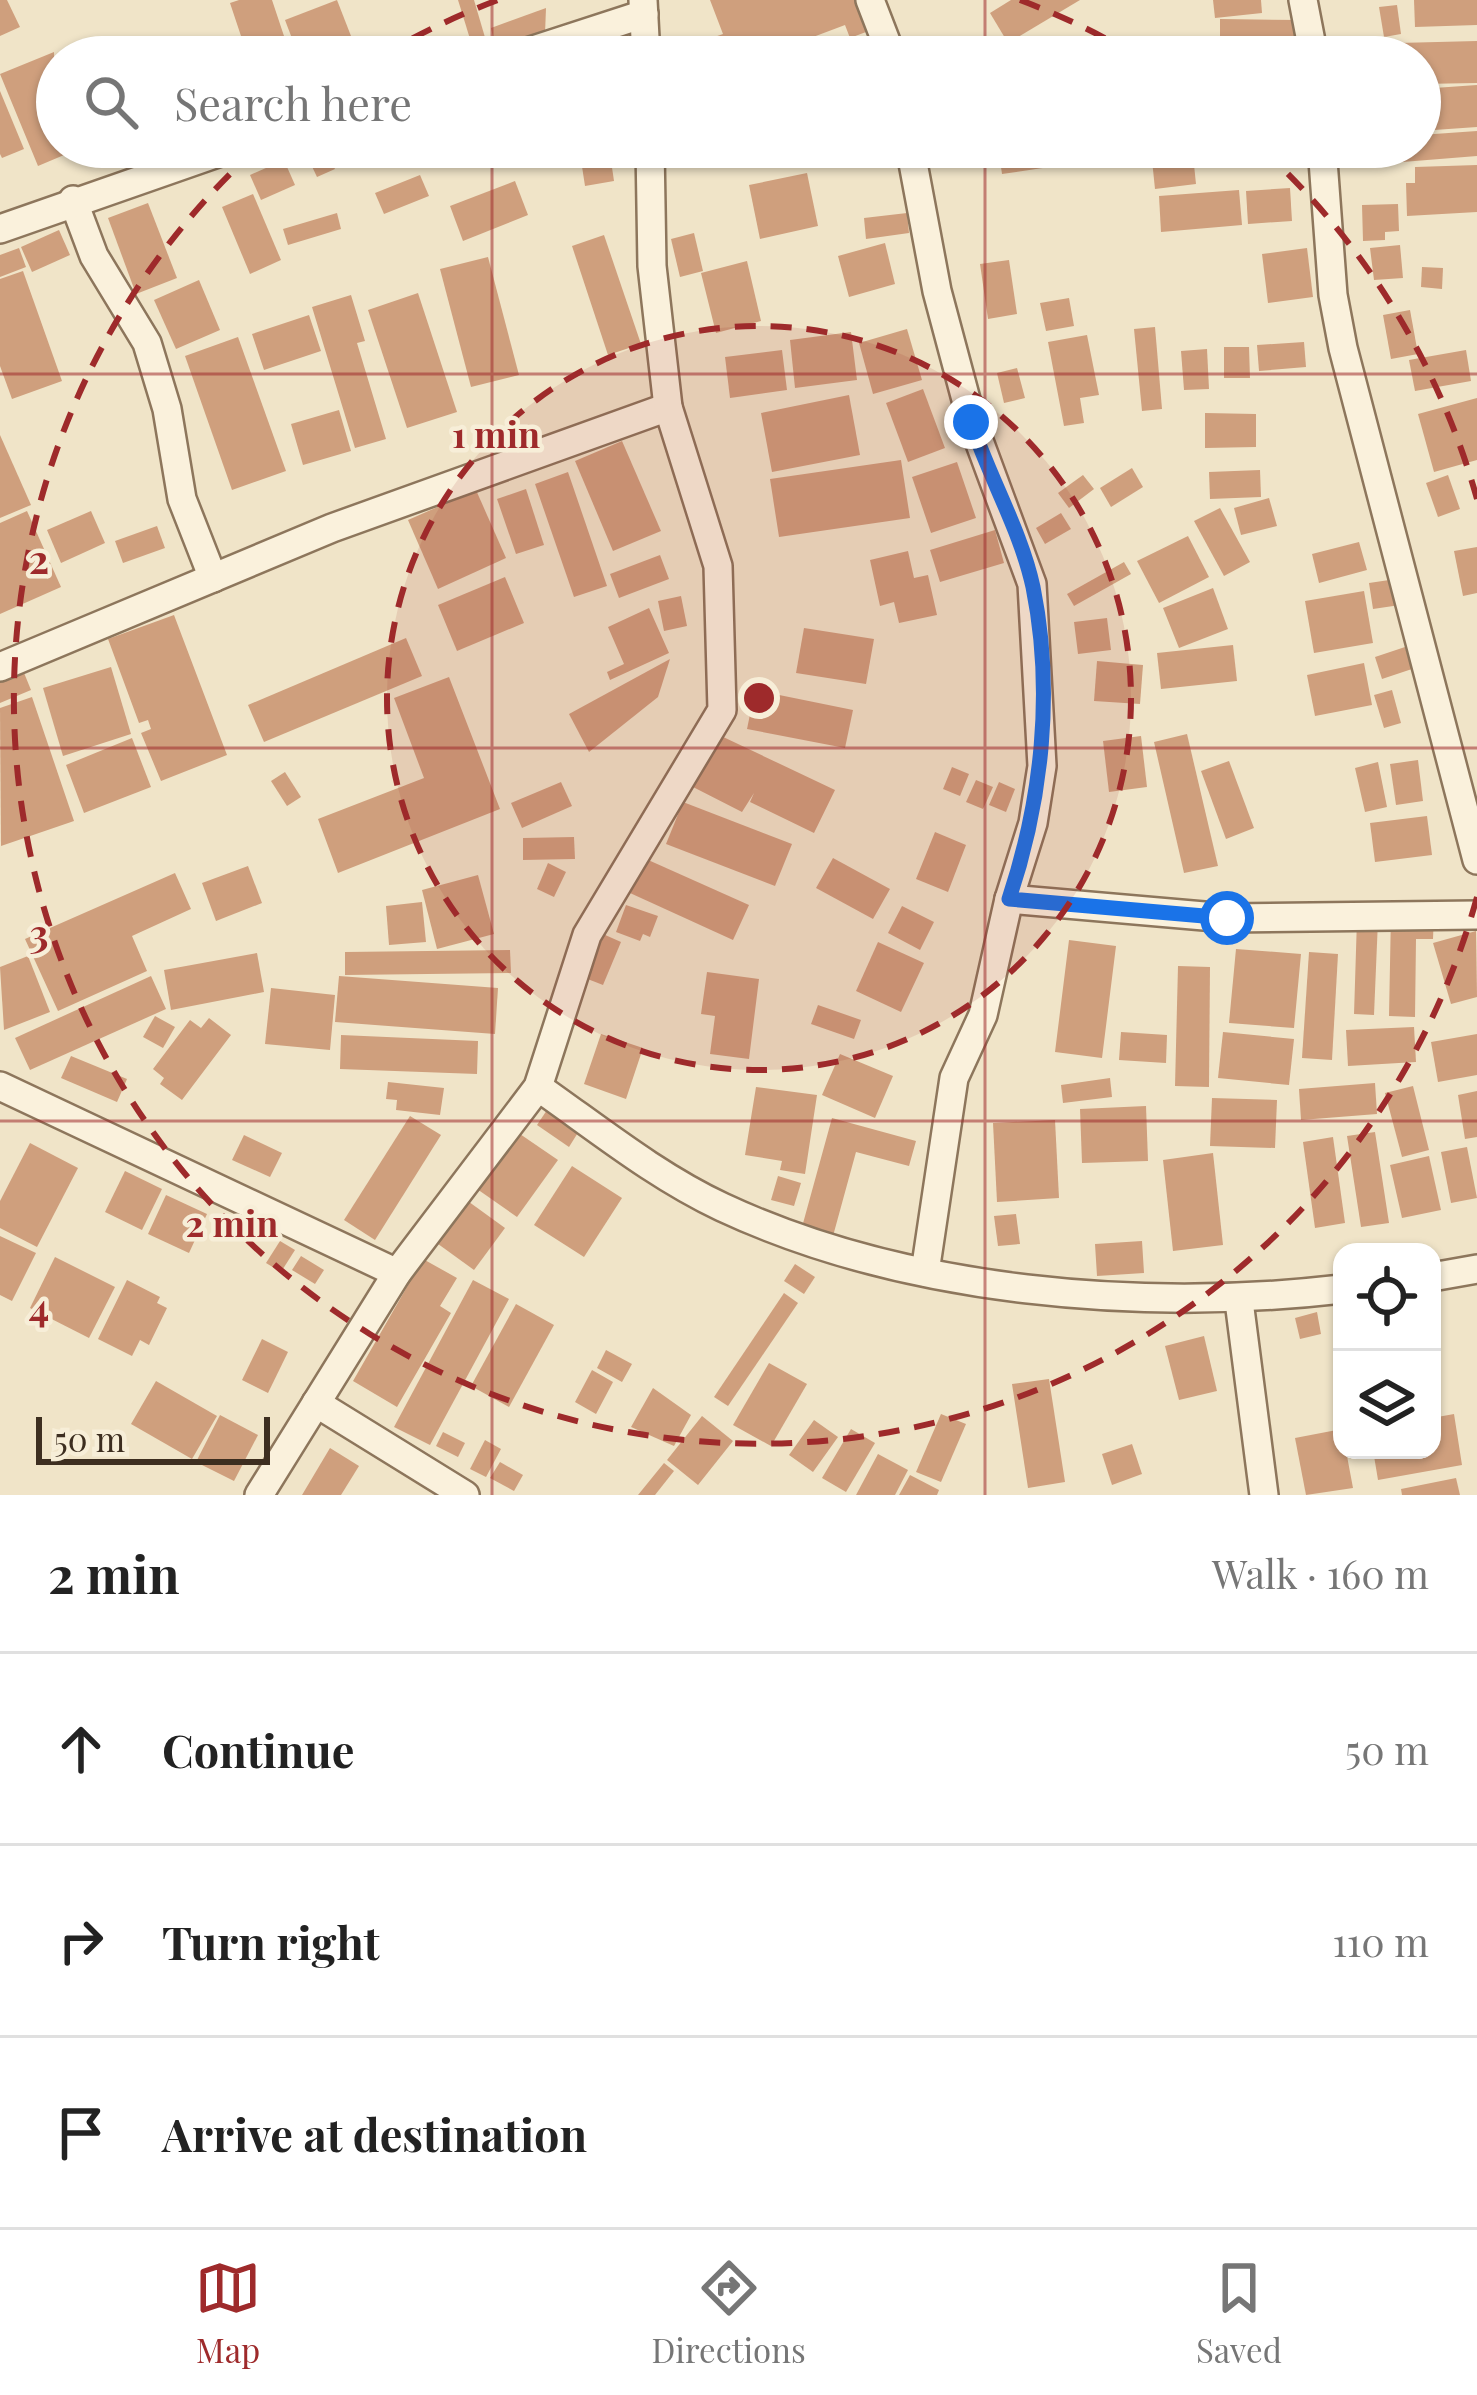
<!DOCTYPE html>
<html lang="en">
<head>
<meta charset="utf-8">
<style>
	:root { --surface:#fff; --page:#f6f6f6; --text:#222; --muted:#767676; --line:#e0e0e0; --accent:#9e2a2b }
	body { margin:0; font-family:"Playfair Display",serif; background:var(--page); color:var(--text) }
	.controls { position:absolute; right:36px; bottom:36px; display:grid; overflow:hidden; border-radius:24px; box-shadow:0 3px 9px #0004 }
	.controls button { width:108px; height:108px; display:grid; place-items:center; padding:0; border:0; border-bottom:3px solid var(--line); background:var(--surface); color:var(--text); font:60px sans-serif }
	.scale { position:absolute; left:36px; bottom:30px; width:234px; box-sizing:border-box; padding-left:12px; border:6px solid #3d2e20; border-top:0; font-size:33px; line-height:42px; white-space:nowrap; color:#3d2e20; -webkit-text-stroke:9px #f7eed8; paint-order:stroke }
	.stop { position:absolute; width:36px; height:36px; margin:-27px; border:9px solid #1a73e8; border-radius:50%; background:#fff }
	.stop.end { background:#1a73e8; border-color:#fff; box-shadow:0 3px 12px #0008 }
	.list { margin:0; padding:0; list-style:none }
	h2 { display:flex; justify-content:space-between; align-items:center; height:156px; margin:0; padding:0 48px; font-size:51px }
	h2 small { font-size:39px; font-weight:400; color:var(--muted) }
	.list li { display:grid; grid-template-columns:78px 1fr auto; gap:36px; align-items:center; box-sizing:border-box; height:192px; padding:0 48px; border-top:3px solid var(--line) }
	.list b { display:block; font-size:45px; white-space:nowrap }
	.list em { font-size:39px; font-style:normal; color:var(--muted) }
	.icon { flex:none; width:66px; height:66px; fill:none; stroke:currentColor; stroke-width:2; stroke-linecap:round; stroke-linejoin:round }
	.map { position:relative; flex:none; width:1477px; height:1495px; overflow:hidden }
	.search { position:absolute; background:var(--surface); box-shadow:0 3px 9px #0004; left:36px; right:36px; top:36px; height:132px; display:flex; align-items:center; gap:30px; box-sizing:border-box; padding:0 42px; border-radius:66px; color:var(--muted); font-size:45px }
	.sheet { height:732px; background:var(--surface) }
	nav { display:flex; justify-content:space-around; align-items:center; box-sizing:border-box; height:168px; border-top:3px solid var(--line); background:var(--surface); font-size:33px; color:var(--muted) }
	nav a { display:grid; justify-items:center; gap:6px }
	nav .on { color:var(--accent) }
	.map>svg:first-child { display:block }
</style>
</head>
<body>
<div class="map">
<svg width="1477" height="1495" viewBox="0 0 1477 1495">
	<rect width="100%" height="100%" fill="#f0e4c8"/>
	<g fill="#cf9f7d">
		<polygon points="0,0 7,0 20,27 0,36"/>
		<polygon points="239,0 272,0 291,57 248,57 230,3"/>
		<polygon points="337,0 358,54 299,57 285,20"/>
		<polygon points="458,0 474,0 489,51 475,55"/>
		<polygon points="710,0 855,0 866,32 850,38 845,25 760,57 713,57 706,40 723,34"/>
		<polygon points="1011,0 1080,0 1008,43 990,13"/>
		<polygon points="1213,0 1261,0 1262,13 1215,18"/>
		<polygon points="1414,0 1477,0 1477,25 1415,27"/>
		<polygon points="1397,5 1401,34 1384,37 1379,7"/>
		<polygon points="546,8 545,34 496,51 491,28"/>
		<polygon points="1220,19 1300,20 1300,51 1292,51 1292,57 1256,57 1279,51 1220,51"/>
		<polygon points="1477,41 1477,83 1420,84 1420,57 1398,57 1398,43"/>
		<polygon points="54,52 57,147 83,147 38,166 0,74"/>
		<polygon points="1477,85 1477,127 1420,131 1420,89"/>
		<polygon points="0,91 24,149 2,158 0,154"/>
		<polygon points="1477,131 1477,156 1365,165 1363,147 1420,147 1420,135"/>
		<polygon points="579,147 609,147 614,181 585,186"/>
		<polygon points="690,147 755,147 756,161 691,165"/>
		<polygon points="998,147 1053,147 1056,166 1002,174"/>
		<polygon points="326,150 335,169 317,177 308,158"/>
		<polygon points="1193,155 1196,184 1155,189 1152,160"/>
		<polygon points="284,160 295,185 261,200 250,175"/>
		<polygon points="1477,165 1477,212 1407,216 1406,183 1415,183 1415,167"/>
		<polygon points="807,173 818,226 760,239 749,185"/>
		<polygon points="420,175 429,196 384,214 375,193"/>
		<polygon points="515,181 528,215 463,241 450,206"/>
		<polygon points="1290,188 1292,221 1248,224 1246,191"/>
		<polygon points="1239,190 1242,225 1161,232 1159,196"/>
		<polygon points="253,194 281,260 250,274 222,207"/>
		<polygon points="148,203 177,278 136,294 108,218"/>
		<polygon points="1398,204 1399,231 1385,232 1385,240 1363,241 1362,205"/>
		<polygon points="337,213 341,229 288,245 283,229"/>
		<polygon points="907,213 909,233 866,239 864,218"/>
		<polygon points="59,230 70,255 32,272 21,247"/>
		<polygon points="694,233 703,271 680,277 671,239"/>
		<polygon points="604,235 641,344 608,355 572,246"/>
		<polygon points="885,243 895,284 849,297 838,256"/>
		<polygon points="1400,245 1403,278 1374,280 1370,248"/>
		<polygon points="19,248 26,267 0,277 0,255"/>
		<polygon points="1307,248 1313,297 1268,303 1262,254"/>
		<polygon points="488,257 519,375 471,387 440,269"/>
		<polygon points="1009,260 1017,314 988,319 980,264"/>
		<polygon points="747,261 761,321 716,333 701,273"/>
		<polygon points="1422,267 1443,268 1442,289 1421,287"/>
		<polygon points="23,271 62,381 12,399 0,366 0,279"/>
		<polygon points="199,280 220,330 176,349 154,300"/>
		<polygon points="418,293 457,412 407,428 368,310"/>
		<polygon points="351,295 365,341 357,343 386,439 355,448 312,307"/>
		<polygon points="1069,298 1074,326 1046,331 1040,303"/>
		<polygon points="1410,310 1418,354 1391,359 1383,315"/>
		<polygon points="309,315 321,351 264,370 252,334"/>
		<polygon points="1155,327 1162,409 1142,411 1134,329"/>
		<polygon points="907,329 922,380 873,394 859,343"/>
		<polygon points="851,332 857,380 795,388 790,340"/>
		<polygon points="1087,335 1099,395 1080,398 1084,423 1064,426 1048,342"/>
		<polygon points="238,337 286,471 232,490 185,356"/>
		<polygon points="1304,342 1306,367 1259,371 1257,345"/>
		<polygon points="1224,347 1249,347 1250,378 1224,378"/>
		<polygon points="1207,349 1209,389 1184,390 1181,351"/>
		<polygon points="782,350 787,390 730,398 725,357"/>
		<polygon points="1466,350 1471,381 1415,391 1409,360"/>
		<polygon points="1017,368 1025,398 1004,403 997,373"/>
		<polygon points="923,389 945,448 908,462 886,403"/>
		<polygon points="849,395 860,455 772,472 761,413"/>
		<polygon points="1477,398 1477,460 1434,472 1418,414"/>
		<polygon points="339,410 351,451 303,465 291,424"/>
		<polygon points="1205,413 1256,414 1256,447 1205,448"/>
		<polygon points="0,435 31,505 0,518"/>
		<polygon points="622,441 661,531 613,551 575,461"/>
		<polygon points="901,460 910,518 779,537 770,479"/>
		<polygon points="957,462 976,518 931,533 912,477"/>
		<polygon points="1132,468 1143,487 1111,507 1100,488"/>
		<polygon points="1260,470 1261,497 1210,499 1209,472"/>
		<polygon points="568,472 607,586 574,597 535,484"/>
		<polygon points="1083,475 1094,489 1069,508 1058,493"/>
		<polygon points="1448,475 1460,509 1438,517 1426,483"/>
		<polygon points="526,489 544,545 516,554 497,499"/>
		<polygon points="476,490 506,558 438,589 408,520"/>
		<polygon points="1269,498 1277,526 1241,535 1234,508"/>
		<polygon points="1220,508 1250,562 1224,576 1194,521"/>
		<polygon points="27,511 61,587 0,614 0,523"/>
		<polygon points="91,511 105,543 61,563 47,530"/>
		<polygon points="1061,513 1071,529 1045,544 1036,528"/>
		<polygon points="157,526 165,548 123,563 115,541"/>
		<polygon points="995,530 1004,563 940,582 930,550"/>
		<polygon points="1188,536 1209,577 1159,603 1137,561"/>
		<polygon points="1359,542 1367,570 1319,583 1312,554"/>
		<polygon points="1477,547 1477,593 1463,596 1454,551"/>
		<polygon points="908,551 914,578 928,575 937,615 899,623 894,602 880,606 870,560"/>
		<polygon points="660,555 669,579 619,598 610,574"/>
		<polygon points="1124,562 1131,574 1074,606 1067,594"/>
		<polygon points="505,577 524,623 457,651 438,605"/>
		<polygon points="1396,579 1400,605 1373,609 1369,583"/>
		<polygon points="1213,588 1228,629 1179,648 1163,608"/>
		<polygon points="1364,591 1373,643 1314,653 1305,601"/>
		<polygon points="681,596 687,626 664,631 658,601"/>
		<polygon points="649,608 669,653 610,680 607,672 624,664 608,627"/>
		<polygon points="174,615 227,755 161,781 141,733 151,729 148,720 139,723 108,639"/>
		<polygon points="1107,618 1111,650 1078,654 1074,622"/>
		<polygon points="804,628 874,639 866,684 796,673"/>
		<polygon points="406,638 422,676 264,742 248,705"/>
		<polygon points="1233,645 1237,681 1161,689 1157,653"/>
		<polygon points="1405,647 1412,669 1382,679 1375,657"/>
		<polygon points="670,659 658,697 589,752 569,714"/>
		<polygon points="1097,661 1143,665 1140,704 1094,701"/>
		<polygon points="20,663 31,690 0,703 0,671"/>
		<polygon points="1364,663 1372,705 1315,716 1307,675"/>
		<polygon points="111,667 131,734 63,756 43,688"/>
		<polygon points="449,677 500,809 338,873 318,819 424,778 394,698"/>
		<polygon points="755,690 853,710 845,748 747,729"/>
		<polygon points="1392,690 1401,723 1384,728 1374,695"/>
		<polygon points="32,697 74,821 1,846 0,708"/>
		<polygon points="1187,734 1218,866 1184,873 1154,742"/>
		<polygon points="719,735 835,790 814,833 750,802 754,793 742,812 693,787"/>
		<polygon points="1141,736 1147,787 1109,792 1103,741"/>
		<polygon points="132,738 151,787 84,813 66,765"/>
		<polygon points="1418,760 1423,801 1396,805 1390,764"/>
		<polygon points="1229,761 1254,828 1226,839 1201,771"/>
		<polygon points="1378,762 1387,807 1365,812 1355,768"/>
		<polygon points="952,767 969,774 960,796 943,789"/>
		<polygon points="285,772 301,797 287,806 271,781"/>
		<polygon points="976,780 993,787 983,809 966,802"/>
		<polygon points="561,782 572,806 522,828 511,803"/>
		<polygon points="999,782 1015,789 1006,812 989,805"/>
		<polygon points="683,802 792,844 775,886 666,844"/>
		<polygon points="1427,816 1432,855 1375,862 1370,823"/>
		<polygon points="935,832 966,845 948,892 916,879"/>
		<polygon points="574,837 575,859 523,860 523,838"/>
		<polygon points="833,858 890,889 873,919 816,888"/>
		<polygon points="646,859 749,905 733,940 630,893"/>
		<polygon points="548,863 566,872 554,897 537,889"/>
		<polygon points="248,866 262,903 216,921 202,883"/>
		<polygon points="175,873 191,909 132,936 147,971 58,1011 25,939"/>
		<polygon points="478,875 494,934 437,949 422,890"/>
		<polygon points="422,902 426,942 389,945 386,906"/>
		<polygon points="626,905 658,916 650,937 643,934 640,941 616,932"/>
		<polygon points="902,906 934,922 920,950 888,933"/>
		<polygon points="1391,913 1434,913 1433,939 1416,939 1415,1017 1389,1016"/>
		<polygon points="1357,919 1378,920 1374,1015 1354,1014"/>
		<polygon points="1476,931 1477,997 1451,1004 1433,943"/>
		<polygon points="603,934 621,942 603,985 585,978"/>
		<polygon points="1069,940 1116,946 1102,1058 1055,1052"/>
		<polygon points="878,942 924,963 901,1012 856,991"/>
		<polygon points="1236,949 1301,954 1294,1028 1229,1023"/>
		<polygon points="510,950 511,973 345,975 345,952"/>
		<polygon points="1309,952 1338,954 1332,1060 1302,1058"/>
		<polygon points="257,953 264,992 171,1010 164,970"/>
		<polygon points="28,956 50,1012 4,1030 0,967"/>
		<polygon points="1178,966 1210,967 1209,1087 1175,1086"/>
		<polygon points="707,972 759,979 749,1059 710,1054 715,1016 701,1014"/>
		<polygon points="151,976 166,1009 30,1070 15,1038"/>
		<polygon points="339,976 498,988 495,1034 335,1022"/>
		<polygon points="271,988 335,995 330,1050 265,1044"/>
		<polygon points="818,1005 861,1020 854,1039 811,1024"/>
		<polygon points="155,1016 175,1027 163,1048 143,1037"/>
		<polygon points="209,1018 231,1035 182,1100 160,1084 164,1078 153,1069 190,1020 201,1028"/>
		<polygon points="1414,1027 1416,1062 1348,1066 1346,1030"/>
		<polygon points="1121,1032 1167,1035 1166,1063 1119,1060"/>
		<polygon points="1223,1032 1294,1039 1289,1085 1218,1078"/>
		<polygon points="601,1034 643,1048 626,1099 584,1084"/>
		<polygon points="1477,1034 1477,1075 1438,1082 1431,1042"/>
		<polygon points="341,1035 478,1041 477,1074 340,1069"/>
		<polygon points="840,1054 893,1076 875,1118 822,1095"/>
		<polygon points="71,1056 127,1079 117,1102 61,1078"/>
		<polygon points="1110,1078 1112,1097 1063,1103 1061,1085"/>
		<polygon points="388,1082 444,1088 440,1115 396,1110 397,1100 386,1099"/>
		<polygon points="1375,1083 1377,1114 1301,1120 1299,1089"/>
		<polygon points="1413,1086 1429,1150 1402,1157 1385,1093"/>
		<polygon points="756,1087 817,1095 805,1174 780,1170 782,1161 745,1155"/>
		<polygon points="1477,1091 1477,1137 1465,1139 1458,1095"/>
		<polygon points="1212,1098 1277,1100 1275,1148 1210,1146"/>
		<polygon points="1146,1106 1148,1161 1082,1163 1080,1109"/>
		<polygon points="547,1110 579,1131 569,1147 537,1125"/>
		<polygon points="410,1116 441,1135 375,1240 344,1220"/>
		<polygon points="832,1118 916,1141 909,1166 856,1152 833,1236 802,1227"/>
		<polygon points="1055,1120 1059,1198 997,1202 993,1123"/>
		<polygon points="517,1132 558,1160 517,1217 477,1189"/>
		<polygon points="1375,1132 1389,1223 1361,1227 1347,1136"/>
		<polygon points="244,1135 282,1153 270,1177 232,1160"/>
		<polygon points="1333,1137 1345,1223 1315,1228 1303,1142"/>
		<polygon points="30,1143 78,1168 37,1247 0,1228 0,1201"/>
		<polygon points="1467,1147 1477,1198 1451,1203 1441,1152"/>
		<polygon points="1213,1153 1223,1245 1173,1251 1163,1160"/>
		<polygon points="1429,1156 1441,1210 1402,1218 1390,1165"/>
		<polygon points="572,1166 622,1198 584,1257 534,1225"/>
		<polygon points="125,1171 162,1189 142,1230 105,1212"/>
		<polygon points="778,1176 801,1183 794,1206 771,1200"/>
		<polygon points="166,1195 207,1214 189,1253 148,1234"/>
		<polygon points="465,1199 505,1228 474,1270 434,1241"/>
		<polygon points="1016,1214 1020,1244 998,1246 994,1216"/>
		<polygon points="0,1236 36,1253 12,1301 0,1295"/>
		<polygon points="280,1241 295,1250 281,1272 266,1263"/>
		<polygon points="1142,1241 1144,1273 1097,1276 1095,1244"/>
		<polygon points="301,1256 324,1270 315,1284 292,1270"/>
		<polygon points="55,1257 115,1287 89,1338 30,1308"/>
		<polygon points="423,1259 457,1278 440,1306 451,1313 397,1407 353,1381"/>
		<polygon points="795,1264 815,1277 804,1294 784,1281"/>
		<polygon points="127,1280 160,1297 157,1303 167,1308 149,1345 140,1340 132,1356 98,1339"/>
		<polygon points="473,1280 509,1299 430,1445 394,1427"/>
		<polygon points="784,1293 798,1303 728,1406 714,1397"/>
		<polygon points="516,1304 554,1325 509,1407 471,1386"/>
		<polygon points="1317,1312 1321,1334 1300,1339 1295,1318"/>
		<polygon points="1204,1336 1217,1391 1179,1400 1165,1346"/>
		<polygon points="262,1339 288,1352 268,1393 242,1380"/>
		<polygon points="606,1350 632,1364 622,1382 597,1368"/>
		<polygon points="769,1363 807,1384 771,1446 733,1425"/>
		<polygon points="592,1370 613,1382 596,1414 575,1402"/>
		<polygon points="1049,1379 1065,1482 1028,1488 1012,1384"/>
		<polygon points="156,1381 217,1416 192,1459 131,1424"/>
		<polygon points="653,1388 691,1415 674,1446 631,1427"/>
		<polygon points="941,1414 966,1424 941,1482 916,1472"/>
		<polygon points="1454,1414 1462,1465 1378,1480 1373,1450 1432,1450 1432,1418"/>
		<polygon points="220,1415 258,1435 234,1481 196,1462"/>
		<polygon points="702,1416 733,1441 698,1485 667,1460"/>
		<polygon points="814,1420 838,1437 813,1472 789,1455"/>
		<polygon points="851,1429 875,1443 846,1492 822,1478"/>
		<polygon points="1342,1429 1353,1488 1306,1495 1295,1438"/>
		<polygon points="443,1432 465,1443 458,1457 436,1446"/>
		<polygon points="485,1440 501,1449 486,1477 470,1469"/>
		<polygon points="1132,1444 1142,1474 1112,1485 1102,1454"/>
		<polygon points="330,1448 359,1466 341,1495 302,1495"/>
		<polygon points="878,1454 908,1470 895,1495 856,1495"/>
		<polygon points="500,1462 523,1475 514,1491 490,1478"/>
		<polygon points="664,1463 674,1471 655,1495 638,1495"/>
		<polygon points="910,1475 939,1490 937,1495 899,1495"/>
		<polygon points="1456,1478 1460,1495 1402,1495 1401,1489"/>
	</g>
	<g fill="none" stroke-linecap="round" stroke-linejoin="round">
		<defs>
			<g id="minor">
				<polyline points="643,0 646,57"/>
				<polyline points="870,0 892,57"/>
				<polyline points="1303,0 1314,57"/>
				<polyline points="512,57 644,14"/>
				<polyline points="910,147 937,291 972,422 1032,584 1042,766 1033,823 1009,899 983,1015 954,1078 925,1272"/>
				<polyline points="1322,147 1333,295 1343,348 1477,860"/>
				<polyline points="73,200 94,256 147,343 167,409 182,499 213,578"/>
				<polyline points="0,229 235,147"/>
				<polyline points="0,667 332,528 668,407"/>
				<polyline points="1009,899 1227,918 1477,915"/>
				<polyline points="0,1086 397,1273"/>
				<path d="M538,1087C598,1129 656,1176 722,1207C906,1293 1143,1312 1342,1289"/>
				<polyline points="1432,1277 1477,1269"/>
				<polyline points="1239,1301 1264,1495"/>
				<polyline points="316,1403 465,1495"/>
				<polyline points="259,1495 397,1273 538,1087 587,935 722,710 718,566 668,407 652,266 650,147"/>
			</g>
		</defs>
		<use href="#minor" stroke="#8d765c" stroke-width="32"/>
		<use href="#minor" stroke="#faf1dc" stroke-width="27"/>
	</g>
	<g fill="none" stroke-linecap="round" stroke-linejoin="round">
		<path stroke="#1a73e8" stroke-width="15" d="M971,422C989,477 1021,531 1033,587C1054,691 1042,800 1009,899L1227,918"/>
	</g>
	<path fill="none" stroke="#9e2a2b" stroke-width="3" stroke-opacity="0.55" d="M492,0V57M985,0V57M492,147V1495M985,147V1495M0,374H1477M0,748H1477M0,1121H1477"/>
	<circle cx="759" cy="698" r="372" fill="#9e2a2b" fill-opacity=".12"/>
	<g fill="none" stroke="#9e2a2b" stroke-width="6" stroke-dasharray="21 15">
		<circle cx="759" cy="698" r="372"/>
		<path d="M1477 897A745 745 0 1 1 256 149M381 56A745 745 0 0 1 498 0M1020 0A745 745 0 0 1 1137 56M1262 149A745 745 0 0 1 1477 499"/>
	</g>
	<g font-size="39" text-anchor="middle" font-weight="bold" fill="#9e2a2b" stroke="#f7eed8" stroke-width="9" stroke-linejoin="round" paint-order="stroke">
		<text x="39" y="574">2</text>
		<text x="39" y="948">3</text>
		<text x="39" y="1322">4</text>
	</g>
	<circle cx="759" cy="698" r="18" fill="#9e2a2b" stroke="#f7eed8" stroke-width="6"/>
	<g font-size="36" text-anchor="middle" font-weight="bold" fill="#9e2a2b" stroke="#f7eed8" stroke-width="9" stroke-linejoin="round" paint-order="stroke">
		<text x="496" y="448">1 min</text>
		<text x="232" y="1237">2 min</text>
	</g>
</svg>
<div class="controls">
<button><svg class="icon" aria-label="locate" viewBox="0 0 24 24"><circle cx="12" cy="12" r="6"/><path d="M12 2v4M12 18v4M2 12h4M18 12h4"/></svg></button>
<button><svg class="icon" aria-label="layers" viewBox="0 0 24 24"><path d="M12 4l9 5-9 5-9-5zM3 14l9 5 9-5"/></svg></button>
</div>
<div class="scale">50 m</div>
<div class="stop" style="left:1227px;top:918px"></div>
<div class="stop end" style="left:971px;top:422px"></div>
<div class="search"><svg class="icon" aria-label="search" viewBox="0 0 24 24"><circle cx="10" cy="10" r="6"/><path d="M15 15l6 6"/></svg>Search here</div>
</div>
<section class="sheet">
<h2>2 min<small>Walk · 160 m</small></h2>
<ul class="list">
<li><svg class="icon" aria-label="ahead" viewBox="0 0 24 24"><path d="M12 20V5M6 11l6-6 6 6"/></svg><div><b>Continue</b></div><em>50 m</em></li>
<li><svg class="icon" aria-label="right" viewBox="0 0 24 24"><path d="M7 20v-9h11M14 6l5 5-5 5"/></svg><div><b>Turn right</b></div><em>110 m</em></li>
<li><svg class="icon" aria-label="arrive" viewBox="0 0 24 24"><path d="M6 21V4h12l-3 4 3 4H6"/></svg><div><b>Arrive at destination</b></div></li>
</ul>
</section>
<nav>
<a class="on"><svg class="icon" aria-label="map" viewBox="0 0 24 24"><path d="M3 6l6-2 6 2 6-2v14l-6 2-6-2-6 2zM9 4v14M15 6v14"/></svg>Map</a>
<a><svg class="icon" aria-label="directions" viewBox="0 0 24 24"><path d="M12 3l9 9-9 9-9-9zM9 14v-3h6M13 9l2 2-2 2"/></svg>Directions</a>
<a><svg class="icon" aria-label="saved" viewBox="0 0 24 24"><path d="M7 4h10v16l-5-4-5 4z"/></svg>Saved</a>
</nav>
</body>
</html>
